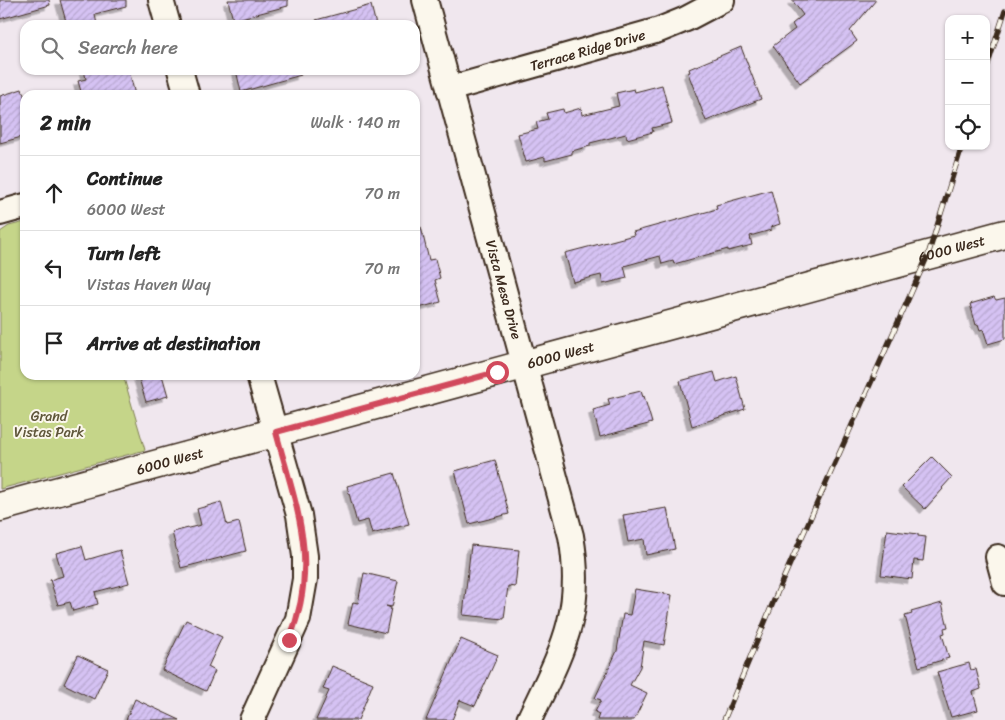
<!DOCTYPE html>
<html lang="en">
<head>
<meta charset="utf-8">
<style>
	:root { --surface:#fff; --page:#f6f6f6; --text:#222; --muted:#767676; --line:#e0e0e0 }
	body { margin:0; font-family:Sriracha,sans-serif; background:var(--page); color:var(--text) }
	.controls { position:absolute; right:15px; top:15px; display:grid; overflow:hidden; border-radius:10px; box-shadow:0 1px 4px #0004 }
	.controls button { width:45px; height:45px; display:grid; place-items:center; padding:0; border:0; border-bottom:1px solid var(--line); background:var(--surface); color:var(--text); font:25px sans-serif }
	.stop { position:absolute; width:15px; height:15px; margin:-11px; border:4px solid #d1495b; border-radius:50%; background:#fff }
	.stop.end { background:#d1495b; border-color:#fff; box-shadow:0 1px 5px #0008 }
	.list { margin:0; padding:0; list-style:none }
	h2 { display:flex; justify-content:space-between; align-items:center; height:65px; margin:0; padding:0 20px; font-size:21px }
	h2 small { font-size:16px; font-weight:400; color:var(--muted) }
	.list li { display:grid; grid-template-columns:32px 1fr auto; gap:15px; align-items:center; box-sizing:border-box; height:75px; padding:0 20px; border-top:1px solid var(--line) }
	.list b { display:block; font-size:19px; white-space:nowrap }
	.list p { margin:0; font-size:16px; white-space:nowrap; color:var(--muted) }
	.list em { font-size:16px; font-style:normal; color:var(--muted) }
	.icon { flex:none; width:28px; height:28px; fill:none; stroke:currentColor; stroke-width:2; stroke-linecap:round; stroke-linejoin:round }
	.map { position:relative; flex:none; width:1005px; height:720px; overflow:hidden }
	.search { position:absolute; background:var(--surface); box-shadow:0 1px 4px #0004; left:20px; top:20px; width:400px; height:55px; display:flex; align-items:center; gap:12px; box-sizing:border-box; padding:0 18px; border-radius:15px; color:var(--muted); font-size:19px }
	.panel { position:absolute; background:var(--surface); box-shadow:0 1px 4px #0004; left:20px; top:90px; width:400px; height:290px; border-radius:15px }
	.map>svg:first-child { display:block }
</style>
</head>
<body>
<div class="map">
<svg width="1005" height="720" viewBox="0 0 1005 720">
	<defs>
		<pattern id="building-hatch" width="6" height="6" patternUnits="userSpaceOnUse" patternTransform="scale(1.25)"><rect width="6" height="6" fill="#d5c2f3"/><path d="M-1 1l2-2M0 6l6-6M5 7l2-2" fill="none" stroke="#b8a7d0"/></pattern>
		<filter id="shadow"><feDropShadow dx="-4.5" dy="4.5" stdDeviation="0" flood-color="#0004"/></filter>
	</defs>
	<rect width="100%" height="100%" fill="#f0e7ee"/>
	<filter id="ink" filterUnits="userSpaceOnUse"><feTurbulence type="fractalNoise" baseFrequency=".02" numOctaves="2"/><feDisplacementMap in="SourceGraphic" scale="10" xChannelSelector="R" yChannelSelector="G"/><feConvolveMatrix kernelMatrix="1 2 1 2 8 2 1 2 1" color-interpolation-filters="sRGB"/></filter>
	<g filter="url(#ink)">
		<polygon fill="#c5d589" stroke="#808054" points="25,222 25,375 123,375 145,450 0,489 0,232 9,226"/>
		<g fill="url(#building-hatch)" stroke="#3b2a1e" filter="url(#shadow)">
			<polygon points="0,0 49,0 50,5 0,19"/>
			<polygon points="60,0 126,0 126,6 95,14 97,25 67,25"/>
			<polygon points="228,0 288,0 288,6 233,20"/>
			<polygon points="792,0 876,0 850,31 857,41 800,83 773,46 795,29 792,24 803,15"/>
			<polygon points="371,5 376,25 317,25 316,20"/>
			<polygon points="741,47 761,99 706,121 688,73 690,72 689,69"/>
			<polygon points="84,70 129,70 135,95 82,95 78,81 86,79"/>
			<polygon points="236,70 300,70 301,75 241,92"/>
			<polygon points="662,85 672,123 652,128 653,132 627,139 626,134 590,143 590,146 572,151 572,154 545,161 545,157 526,162 518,134 538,129 536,122 548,119 546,113 563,109 564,113 581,108 582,115 619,106 616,93 634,89 635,92"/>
			<polygon points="22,89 25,98 25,136 0,143 0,96"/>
			<polygon points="771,190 780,224 771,227 771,230 750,236 752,245 728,251 728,249 674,264 673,261 662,264 660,256 624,266 627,278 603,284 601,275 573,282 565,253 634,235 633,232 717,209 716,205"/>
			<polygon points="421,227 429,260 435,259 440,278 435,280 441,302 415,309 415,228"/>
			<polygon points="994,297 996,300 1005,298 1005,339 988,344 983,329 980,330 978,324 976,325 970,304"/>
			<polygon points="714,372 717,382 736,376 745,409 692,426 680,381"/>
			<polygon points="138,375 162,375 168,396 146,402"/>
			<polygon points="641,391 643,397 644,396 652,423 600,437 593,410 610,405 608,399"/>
			<polygon points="932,457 952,477 942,488 943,489 925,509 902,487"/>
			<polygon points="495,460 509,514 469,524 455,471"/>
			<polygon points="394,473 409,524 372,534 368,520 357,523 347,486"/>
			<polygon points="221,502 227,525 239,522 246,551 181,568 172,532 201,525 197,509"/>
			<polygon points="667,508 675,549 646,555 644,539 628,542 623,515"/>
			<polygon points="887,530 918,534 918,536 926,537 923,561 914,560 912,579 881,575"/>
			<polygon points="471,545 519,550 515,587 508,586 504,619 463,615"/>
			<polygon points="82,546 86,560 120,550 129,583 95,592 98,604 73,611 70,602 58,605 50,580 63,576 56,553"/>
			<polygon points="364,573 398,581 392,607 386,606 391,608 386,633 348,624 353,602 358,603"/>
			<polygon points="635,589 672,595 664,645 644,641 640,667 630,685 647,693 634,720 597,720 599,714 595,712 601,700 595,698 617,651 623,614 630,615"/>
			<polygon points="942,603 948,627 944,628 945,633 942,634 949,658 919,667 905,616 912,614 911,612"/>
			<polygon points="186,620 222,637 208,667 215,671 206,691 162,670"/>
			<polygon points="461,639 498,655 475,706 460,700 452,720 426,720"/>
			<polygon points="78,655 108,669 94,699 64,684"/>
			<polygon points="969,663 971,670 976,669 981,689 973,692 978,710 951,717 937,672"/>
			<polygon points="332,666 373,683 358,720 316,720 329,691 323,689"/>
			<polygon points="135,699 180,720 126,720"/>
		</g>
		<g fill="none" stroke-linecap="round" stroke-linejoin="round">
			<defs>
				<g id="minor">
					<polyline points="161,0 168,25"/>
					<path id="s1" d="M425,0L571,536C585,614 561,652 529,720"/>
					<polyline points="180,70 187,95"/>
					<path id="s2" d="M449,89L659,30L686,19L722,0"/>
					<polyline points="0,213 25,206"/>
					<polyline points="998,557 1005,583"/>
					<polyline points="252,720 298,619 305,579 305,556 299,515 259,375"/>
				</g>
				<g id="tertiary">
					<path id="s3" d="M0,507L1005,234"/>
				</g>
			</defs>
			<use href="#minor" stroke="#3b2a1e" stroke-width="28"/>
			<use href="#tertiary" stroke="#3b2a1e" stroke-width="31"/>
			<use href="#minor" stroke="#fbf7ec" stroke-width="24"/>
			<use href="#tertiary" stroke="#fbf7ec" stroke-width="28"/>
			<defs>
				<g id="rail">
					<polyline points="986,70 1005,11"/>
					<polyline points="724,720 780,586 928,255 962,146"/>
				</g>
			</defs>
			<use href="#rail" stroke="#3b2a1e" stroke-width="5.5"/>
			<use href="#rail" stroke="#fbf7ec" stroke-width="4" stroke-dasharray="11" stroke-linecap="butt"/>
		</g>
	</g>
	<g fill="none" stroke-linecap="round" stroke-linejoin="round" filter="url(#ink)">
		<path stroke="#d1495b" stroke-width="6" d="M289,640C321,563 296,507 276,432L497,372"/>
	</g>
	<g text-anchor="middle" stroke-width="4" stroke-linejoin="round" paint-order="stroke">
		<g font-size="14" fill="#3b2a1e" stroke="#fbf7ec">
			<text dy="5" stroke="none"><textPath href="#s2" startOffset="144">Terrace Ridge Drive</textPath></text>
			<text dy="5" stroke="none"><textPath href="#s3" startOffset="986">6000 West</textPath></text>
			<text dy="5" stroke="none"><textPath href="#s1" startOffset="300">Vista Mesa Drive</textPath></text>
			<text dy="5" stroke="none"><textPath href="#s3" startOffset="581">6000 West</textPath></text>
			<text dy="5" stroke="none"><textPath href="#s3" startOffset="176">6000 West</textPath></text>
		</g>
		<g font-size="14" fill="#5e5539" stroke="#fbf7ec">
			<text x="49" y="421">Grand<tspan x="49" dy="16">Vistas Park</tspan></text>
		</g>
	</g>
</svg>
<div class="controls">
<button>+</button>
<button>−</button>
<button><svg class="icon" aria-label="locate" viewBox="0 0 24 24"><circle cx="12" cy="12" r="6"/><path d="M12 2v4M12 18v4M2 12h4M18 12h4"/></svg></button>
</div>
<div class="stop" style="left:497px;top:372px"></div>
<div class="stop end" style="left:289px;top:640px"></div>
<div class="search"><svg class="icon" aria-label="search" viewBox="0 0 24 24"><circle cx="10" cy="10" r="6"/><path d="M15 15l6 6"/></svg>Search here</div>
<section class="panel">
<h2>2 min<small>Walk · 140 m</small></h2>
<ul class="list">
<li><svg class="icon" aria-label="ahead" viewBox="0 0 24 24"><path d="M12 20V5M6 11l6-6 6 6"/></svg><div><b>Continue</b><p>6000 West</p></div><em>70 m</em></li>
<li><svg class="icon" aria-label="left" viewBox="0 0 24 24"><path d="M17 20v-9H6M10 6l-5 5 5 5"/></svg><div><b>Turn left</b><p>Vistas Haven Way</p></div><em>70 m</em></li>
<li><svg class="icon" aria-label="arrive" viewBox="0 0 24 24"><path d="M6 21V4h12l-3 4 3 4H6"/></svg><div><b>Arrive at destination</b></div></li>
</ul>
</section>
</div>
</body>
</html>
